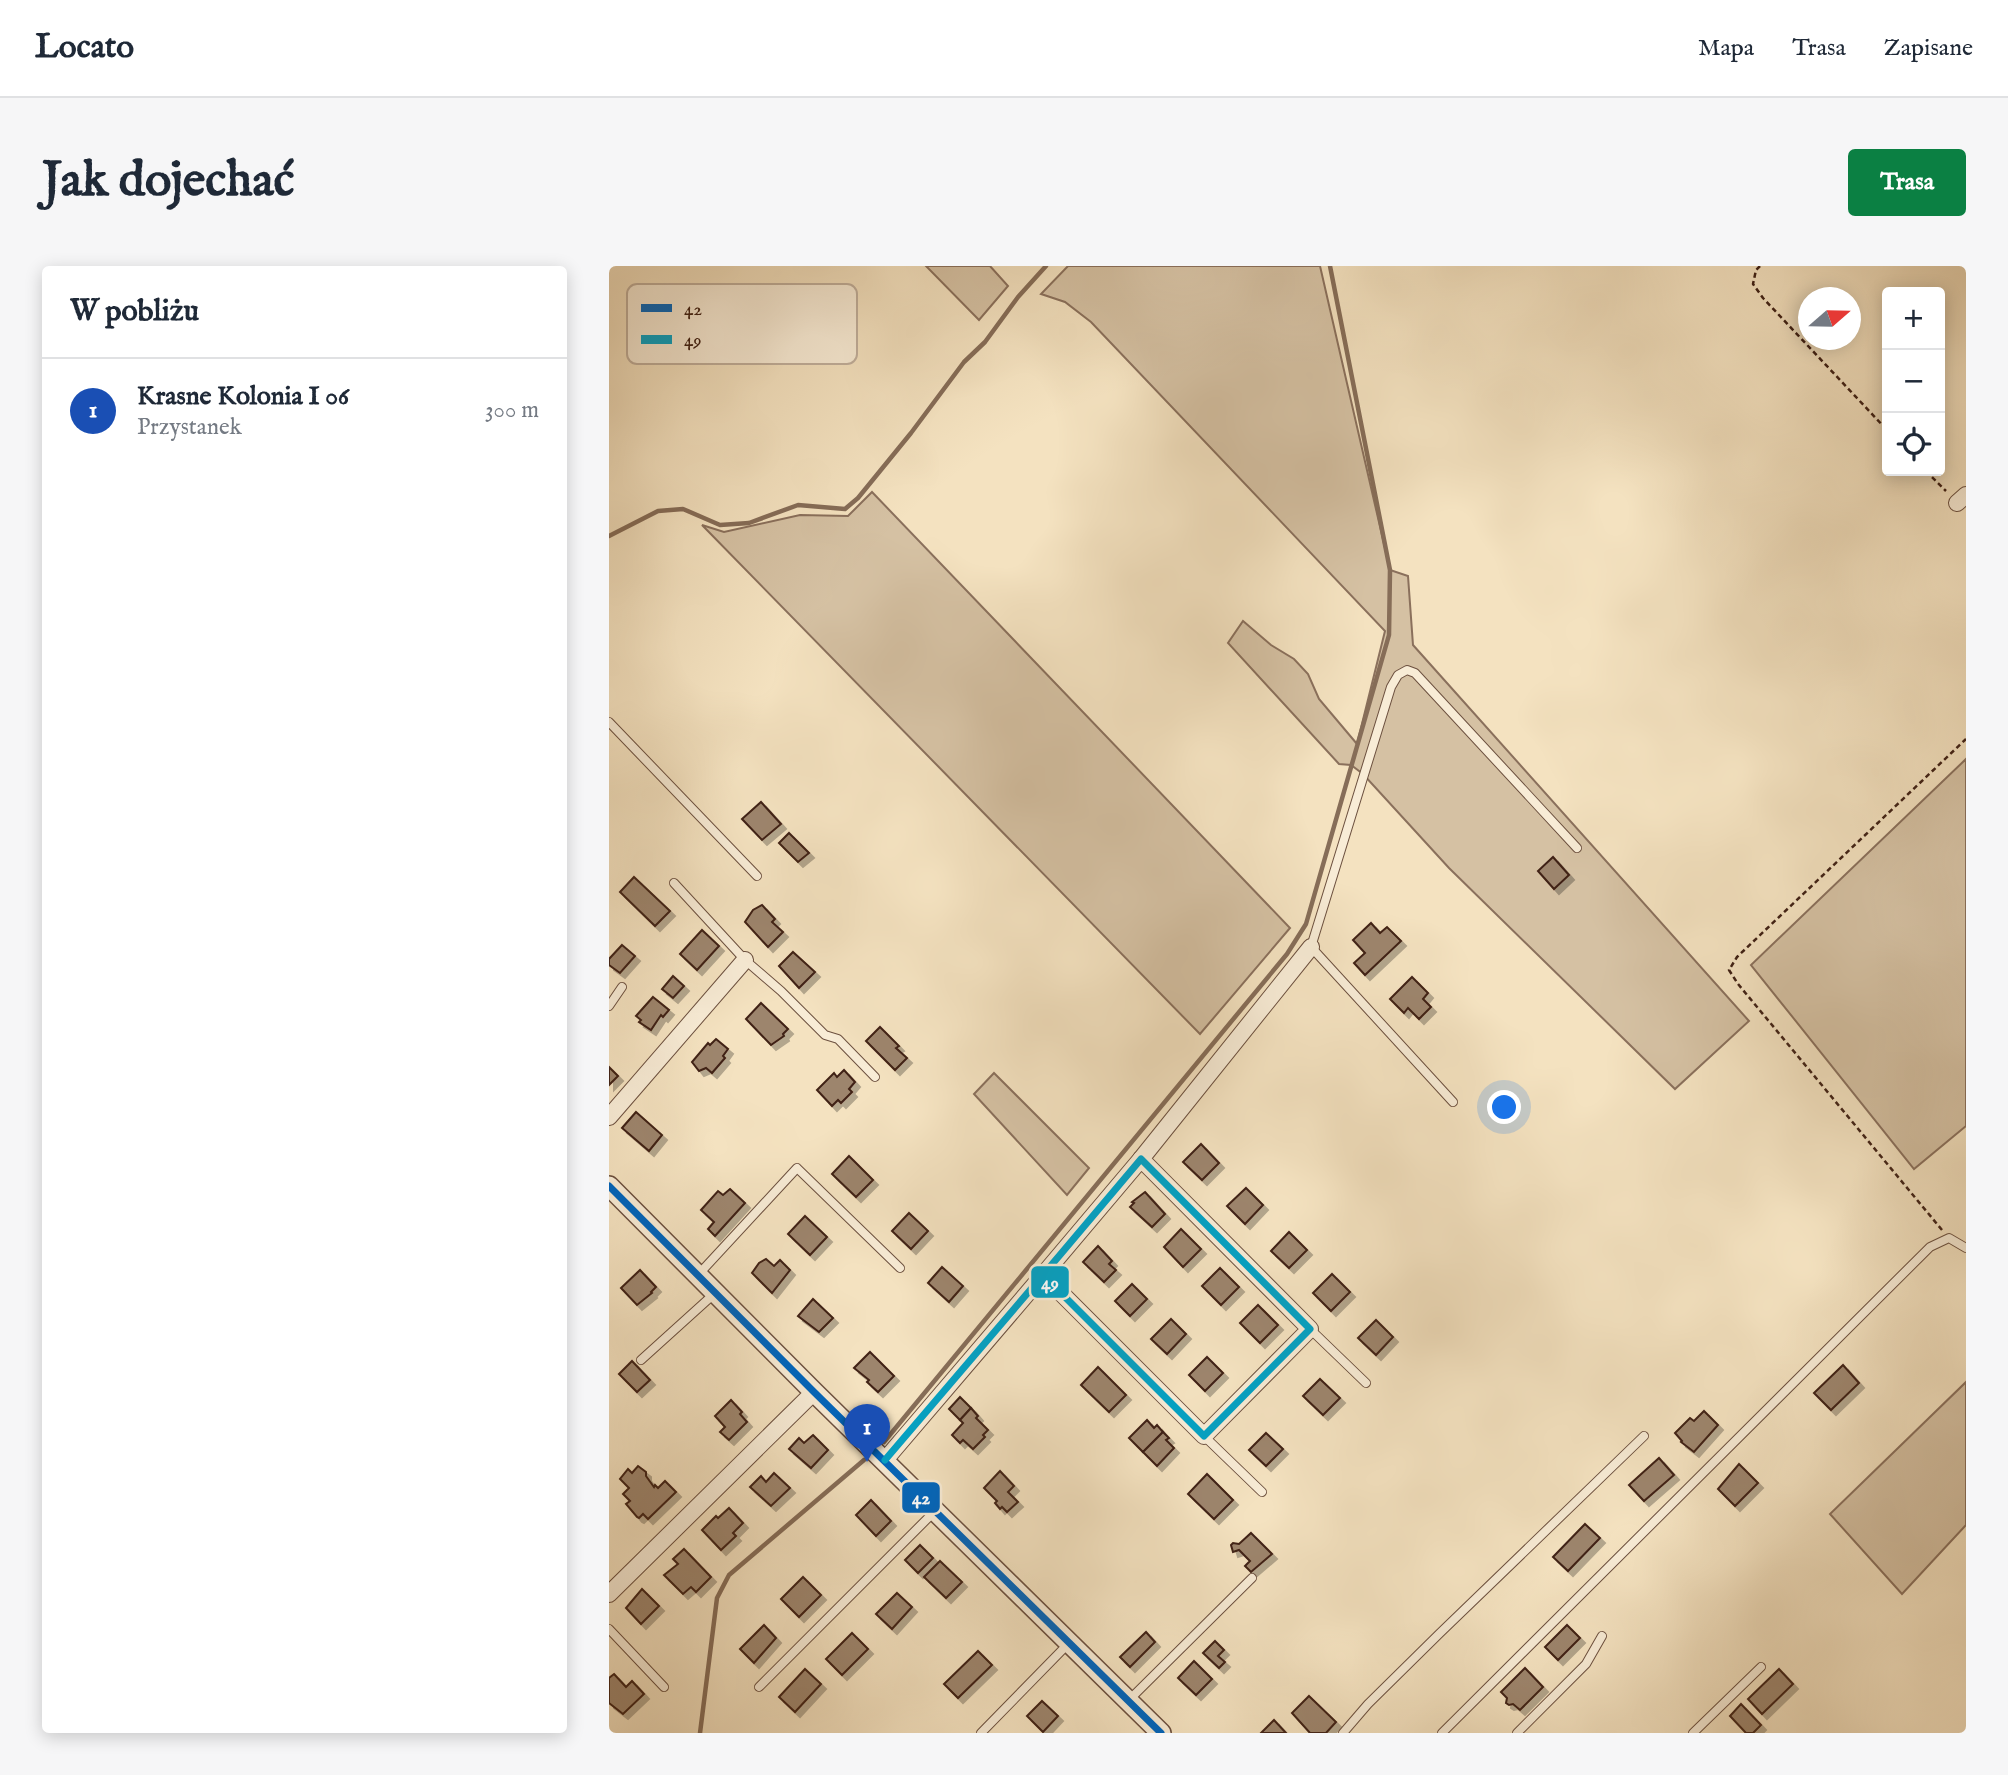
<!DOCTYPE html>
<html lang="pl">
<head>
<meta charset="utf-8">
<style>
	:root { --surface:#fff; --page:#f6f6f7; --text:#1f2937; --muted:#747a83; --line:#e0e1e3; --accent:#0b8043 }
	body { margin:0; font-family:"IM FELL English",serif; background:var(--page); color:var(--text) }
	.controls { position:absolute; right:21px; top:21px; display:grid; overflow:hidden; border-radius:7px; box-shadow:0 4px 18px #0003 }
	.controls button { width:63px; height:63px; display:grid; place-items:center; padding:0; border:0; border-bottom:2px solid var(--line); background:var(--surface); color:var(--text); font:35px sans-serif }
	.compass { position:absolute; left:1189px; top:21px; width:63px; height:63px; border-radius:50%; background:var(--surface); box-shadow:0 4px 18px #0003; rotate:70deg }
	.you { position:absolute; left:896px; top:842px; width:24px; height:24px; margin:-18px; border:5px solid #fff; border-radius:50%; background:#1a73e8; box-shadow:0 0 0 10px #1a73e833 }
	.badge { display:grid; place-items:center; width:46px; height:46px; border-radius:50%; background:var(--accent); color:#fff; font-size:23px; font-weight:700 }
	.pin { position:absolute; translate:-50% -58px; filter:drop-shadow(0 2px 4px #0008) }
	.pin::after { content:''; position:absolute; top:37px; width:24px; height:21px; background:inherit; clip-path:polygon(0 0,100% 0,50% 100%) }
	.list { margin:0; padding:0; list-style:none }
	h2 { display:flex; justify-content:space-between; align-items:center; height:91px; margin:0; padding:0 28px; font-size:30px }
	h2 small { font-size:23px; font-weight:400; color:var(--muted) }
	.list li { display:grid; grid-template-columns:46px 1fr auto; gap:21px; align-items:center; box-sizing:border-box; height:105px; padding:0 28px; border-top:2px solid var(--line) }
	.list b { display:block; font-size:26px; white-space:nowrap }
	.list p { margin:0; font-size:23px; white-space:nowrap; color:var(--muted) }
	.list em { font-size:23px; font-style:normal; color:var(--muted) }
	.icon { flex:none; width:38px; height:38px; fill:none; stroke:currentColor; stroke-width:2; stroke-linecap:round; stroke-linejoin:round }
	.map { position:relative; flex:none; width:1357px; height:1467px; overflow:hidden; border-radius:7px }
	header { display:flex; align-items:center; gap:42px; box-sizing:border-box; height:98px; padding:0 35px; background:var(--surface); border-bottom:2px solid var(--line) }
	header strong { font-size:33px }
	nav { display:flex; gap:38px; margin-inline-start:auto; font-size:24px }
	.intro { display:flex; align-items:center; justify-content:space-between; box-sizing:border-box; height:168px; padding:0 42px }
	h1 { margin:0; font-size:49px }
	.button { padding:18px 32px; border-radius:7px; background:var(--accent); color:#fff; font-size:24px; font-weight:700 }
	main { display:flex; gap:42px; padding:0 42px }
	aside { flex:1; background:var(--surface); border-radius:7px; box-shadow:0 4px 18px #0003 }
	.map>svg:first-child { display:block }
</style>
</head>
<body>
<header>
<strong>Locato</strong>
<nav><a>Mapa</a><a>Trasa</a><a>Zapisane</a></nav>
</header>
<div class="intro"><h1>Jak dojechać</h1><a class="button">Trasa</a></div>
<main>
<aside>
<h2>W pobliżu<small></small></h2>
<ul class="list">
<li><span class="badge" style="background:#1a4fb4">1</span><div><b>Krasne Kolonia I 06</b><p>Przystanek</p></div><em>300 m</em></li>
</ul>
</aside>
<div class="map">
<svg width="1357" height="1467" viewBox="0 0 1357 1467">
	<defs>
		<filter id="shadow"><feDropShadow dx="5" dy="5" stdDeviation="0" flood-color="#0004"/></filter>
	</defs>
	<rect width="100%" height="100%" fill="#f4e2c0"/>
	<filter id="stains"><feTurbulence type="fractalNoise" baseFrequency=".00286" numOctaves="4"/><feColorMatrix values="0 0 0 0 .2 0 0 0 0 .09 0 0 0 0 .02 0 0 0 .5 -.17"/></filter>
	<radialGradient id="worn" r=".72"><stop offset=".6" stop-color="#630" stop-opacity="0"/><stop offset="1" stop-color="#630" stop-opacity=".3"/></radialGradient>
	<g fill="#d5c1a3" stroke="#8a705c" stroke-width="2">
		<polygon points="317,0 381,0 399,20 370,54"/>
		<polygon points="459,0 711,0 781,304 799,310 804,379 1140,755 1066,823 840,602 754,508 742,499 730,498 619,377 634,355 662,379 685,393 699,408 710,433 748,478 776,365 482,56 456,36 432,28"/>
		<polygon points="263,226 681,662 591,768 93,259 115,266 191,249 239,250"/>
		<polygon points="1357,493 1357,860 1305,903 1142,699"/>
		<polygon points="385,807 480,902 458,929 365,828"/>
		<polygon points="1357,1116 1357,1259 1293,1328 1221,1248"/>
	</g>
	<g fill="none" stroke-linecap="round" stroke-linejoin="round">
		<g stroke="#866d58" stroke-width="4.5">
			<polyline points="0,270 49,245 74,243 111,259 140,257 189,239 236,243 249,232 302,167 355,96 376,76 409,31 437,0"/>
			<polyline points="275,1176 678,688 697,658 780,369 781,304 721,0"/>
			<polyline points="91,1467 108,1332 120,1309 255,1194"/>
		</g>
	</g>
	<g fill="#9d856d" stroke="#3f2014" stroke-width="2" filter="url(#shadow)">
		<polygon points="152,536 172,558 153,574 133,553"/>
		<polygon points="180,567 200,587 189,596 170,577"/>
		<polygon points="944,591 960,609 945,623 929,605"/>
		<polygon points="25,611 61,645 46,660 11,626"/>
		<polygon points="153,639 166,653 163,656 174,666 159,681 136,656 144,644"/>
		<polygon points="762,657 771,667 778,661 792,675 756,709 745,697 756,687 744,674"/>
		<polygon points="93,664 110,680 88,704 71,688"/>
		<polygon points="13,679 26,690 11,707 0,699 0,693"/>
		<polygon points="184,686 206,706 190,722 170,700"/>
		<polygon points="64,710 75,720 64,732 53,723"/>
		<polygon points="803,711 819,727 814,733 822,741 810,753 799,742 795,747 781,733"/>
		<polygon points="44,731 60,744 54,751 52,749 42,764 30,756 32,754 27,750"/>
		<polygon points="152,737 179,763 174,768 175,770 162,779 137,753"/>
		<polygon points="271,761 290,780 287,782 298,792 286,804 257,775"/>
		<polygon points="107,773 119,783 114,790 116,792 103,807 97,802 90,805 83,796 99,777 101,779"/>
		<polygon points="0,801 9,810 0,819"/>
		<polygon points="235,804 246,816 240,823 243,826 232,837 229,834 223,840 208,824 225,807 228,811"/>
		<polygon points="27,846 53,869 40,885 13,862"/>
		<polygon points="592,878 610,897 593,914 574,896"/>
		<polygon points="240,890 264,914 247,931 223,908"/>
		<polygon points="637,922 654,939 636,958 618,940"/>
		<polygon points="121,923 136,937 106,970 99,963 105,956 92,944 109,925 114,929"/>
		<polygon points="536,926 556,948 543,961 521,941 525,937 523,936"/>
		<polygon points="300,947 319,965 302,983 283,965"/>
		<polygon points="196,950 218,971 201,989 179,968"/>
		<polygon points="572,963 592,983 574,1001 555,981"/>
		<polygon points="680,966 698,984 680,1002 662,985"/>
		<polygon points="489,980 503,995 500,998 507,1004 495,1016 474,996"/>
		<polygon points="157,993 165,1000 171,994 181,1004 163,1027 143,1007 150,997"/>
		<polygon points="333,1001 354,1020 340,1036 319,1017"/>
		<polygon points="611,1002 630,1021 612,1039 593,1020"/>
		<polygon points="31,1004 47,1021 42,1026 43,1027 28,1039 12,1022"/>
		<polygon points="723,1008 741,1026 722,1045 704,1027"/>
		<polygon points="523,1018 538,1033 521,1050 506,1035"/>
		<polygon points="204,1033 224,1052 210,1066 189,1050"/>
		<polygon points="649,1039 669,1059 651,1077 631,1057"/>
		<polygon points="562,1053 577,1068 558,1088 542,1073"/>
		<polygon points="767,1054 784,1071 767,1089 749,1072"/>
		<polygon points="261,1086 285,1110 269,1126 258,1116 260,1114 245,1102"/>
		<polygon points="598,1091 614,1107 596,1125 580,1109"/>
		<polygon points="23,1095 41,1114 28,1126 10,1108"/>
		<polygon points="1234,1099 1250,1117 1222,1144 1205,1127"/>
		<polygon points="489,1101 517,1129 500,1146 472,1119"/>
		<polygon points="711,1113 731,1132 714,1149 694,1130"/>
		<polygon points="351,1131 362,1142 351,1154 340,1143"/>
		<polygon points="122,1134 133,1146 131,1148 138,1156 120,1174 111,1166 116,1161 106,1150"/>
		<polygon points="362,1142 369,1150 367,1152 379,1164 374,1169 376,1171 364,1183 354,1174 351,1177 343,1169 354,1157 351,1154"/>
		<polygon points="1095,1145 1109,1159 1085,1186 1072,1176 1073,1175 1066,1167 1081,1152 1085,1155"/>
		<polygon points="538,1154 545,1162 548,1159 554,1166 534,1186 520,1172"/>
		<polygon points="554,1166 560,1172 557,1174 565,1182 548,1200 534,1186"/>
		<polygon points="657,1167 674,1183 657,1200 640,1184"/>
		<polygon points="204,1169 219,1184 202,1202 180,1183 190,1172 195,1177"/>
		<polygon points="1050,1192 1065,1209 1035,1235 1020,1219"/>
		<polygon points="1130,1198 1149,1217 1126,1240 1109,1223"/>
		<polygon points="29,1200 37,1206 37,1210 45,1221 46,1219 49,1222 56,1215 67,1226 39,1253 34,1248 30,1252 28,1251 17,1238 21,1235 14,1228 20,1222 11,1213 19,1203 23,1207"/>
		<polygon points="391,1205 405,1220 399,1226 409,1236 398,1246 393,1241 391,1243 386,1237 388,1235 375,1222"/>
		<polygon points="165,1207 181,1222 162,1240 141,1221 152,1210 157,1216"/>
		<polygon points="598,1208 624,1234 605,1253 579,1228"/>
		<polygon points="262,1234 282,1255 267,1270 247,1249"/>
		<polygon points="120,1242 134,1257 124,1267 127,1270 112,1284 93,1264 107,1250 109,1252"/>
		<polygon points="976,1258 991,1272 959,1305 944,1291"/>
		<polygon points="642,1267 663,1288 642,1306 636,1300 641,1295 630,1284 624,1286 622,1279 624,1277 630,1278"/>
		<polygon points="311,1279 324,1292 309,1307 296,1294"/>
		<polygon points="75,1283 102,1311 87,1326 82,1321 74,1328 55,1309 69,1298 64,1293"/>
		<polygon points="331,1295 353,1316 337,1332 315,1311"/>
		<polygon points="194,1311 212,1329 190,1351 172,1333"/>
		<polygon points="33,1323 50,1340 32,1358 17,1342"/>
		<polygon points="288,1327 303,1341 283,1363 267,1348"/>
		<polygon points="155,1359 167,1372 145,1397 131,1383"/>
		<polygon points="958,1359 971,1372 949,1394 936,1381"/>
		<polygon points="537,1366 546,1376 521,1401 511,1391"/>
		<polygon points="243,1367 259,1383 233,1409 217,1393"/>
		<polygon points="606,1375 615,1384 609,1390 616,1396 610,1402 594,1387"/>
		<polygon points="369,1385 383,1399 349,1432 335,1418"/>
		<polygon points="585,1395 603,1413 587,1429 569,1412"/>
		<polygon points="916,1402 934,1421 911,1444 904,1438 900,1439 897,1437 898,1432 892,1426"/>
		<polygon points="196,1403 212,1418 186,1446 170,1431"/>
		<polygon points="1170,1403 1184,1418 1153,1448 1139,1433"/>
		<polygon points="5,1408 17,1421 23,1415 35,1428 14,1448 0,1437 0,1412"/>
		<polygon points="700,1430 727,1456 717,1467 701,1467 683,1447"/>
		<polygon points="433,1435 449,1450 434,1466 418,1450"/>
		<polygon points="1132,1438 1152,1459 1144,1467 1137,1467 1121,1450"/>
		<polygon points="665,1454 677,1467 652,1467"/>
	</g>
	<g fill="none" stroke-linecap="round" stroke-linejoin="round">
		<defs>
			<g id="service">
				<polyline points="0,456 148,610"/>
				<polyline points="65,617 136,694 172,725 216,769 229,773 266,811"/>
				<polyline points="0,740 13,721"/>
				<polyline points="844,836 702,681 782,421 789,409 798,404 806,407 968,582"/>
				<polyline points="89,1009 188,902 291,1002"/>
				<polyline points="701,1063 757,1117"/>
				<polyline points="32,1094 105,1028"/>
				<polyline points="595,1170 653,1226"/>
				<polyline points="0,1363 55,1421"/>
				<polyline points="150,1421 326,1245"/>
				<polyline points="519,1435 643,1312"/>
				<polyline points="372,1467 460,1377"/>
				<polyline points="734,1467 759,1438 831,1367 1035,1170"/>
				<polyline points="833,1467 1321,981 1340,972 1357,982"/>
				<polyline points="908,1467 977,1398 993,1370"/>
				<polyline points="1084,1467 1152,1401"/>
			</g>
			<g id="minor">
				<polyline points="1348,237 1357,229"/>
				<polyline points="0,851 136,694"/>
				<polyline points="532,893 702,681"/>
				<polyline points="276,1194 434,1009 595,1170 701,1063 532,893 434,1009"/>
				<polyline points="0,1328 205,1126"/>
			</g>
			<polyline id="tertiary" points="0,920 205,1126 552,1467"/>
		</defs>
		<use href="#service" stroke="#6c503f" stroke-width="10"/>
		<use href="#minor" stroke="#6c503f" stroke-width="18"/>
		<use href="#tertiary" stroke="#6c503f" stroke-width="22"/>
		<g stroke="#3f2014" stroke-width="2.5" stroke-dasharray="5 3.5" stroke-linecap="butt">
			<polyline points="1151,0 1147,4 1144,18 1154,32 1278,164"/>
			<polyline points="1317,205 1337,225"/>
			<polyline points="1333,964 1129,718 1120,704 1128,691 1357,473"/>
		</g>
		<use href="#service" stroke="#f8ecd6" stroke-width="8"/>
		<use href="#minor" stroke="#f8ecd6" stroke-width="16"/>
		<use href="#tertiary" stroke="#f8ecd6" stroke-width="19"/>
		<defs>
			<polyline id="bus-1" points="0,920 205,1126 552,1467"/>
			<polyline id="bus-2" points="276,1194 434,1009 595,1170 701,1063 532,893 434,1009"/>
		</defs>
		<use href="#bus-1" stroke="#f8ecd6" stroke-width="12"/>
		<use href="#bus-2" stroke="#f8ecd6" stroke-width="12"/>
		<use href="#bus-1" stroke="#0065bd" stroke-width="7"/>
		<use href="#bus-2" stroke="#03a2c5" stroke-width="7"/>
	</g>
	<rect x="18" y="18" width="230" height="80" rx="10" fill="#f8ecd6" stroke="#c0af9c" stroke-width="2"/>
	<rect x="32" y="38" width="31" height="8" fill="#0065bd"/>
	<rect x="32" y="69" width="31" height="9" fill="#03a2c5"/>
	<g font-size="19" fill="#3f2014">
		<text x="75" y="49">42</text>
		<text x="75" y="80">49</text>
	</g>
	<g stroke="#f8ecd6" stroke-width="2.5">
		<rect x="421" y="999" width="40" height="34" rx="7" fill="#03a2c5"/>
		<rect x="292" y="1215" width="40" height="33" rx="7" fill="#0065bd"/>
	</g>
	<g font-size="19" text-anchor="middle" font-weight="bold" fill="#fff">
		<text x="441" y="1023">49</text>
		<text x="312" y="1238">42</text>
	</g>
	<rect width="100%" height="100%" filter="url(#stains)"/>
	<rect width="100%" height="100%" fill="url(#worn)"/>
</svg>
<div class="controls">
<button>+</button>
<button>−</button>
<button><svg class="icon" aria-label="locate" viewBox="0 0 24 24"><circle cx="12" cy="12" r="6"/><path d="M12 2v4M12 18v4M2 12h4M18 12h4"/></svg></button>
</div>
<svg class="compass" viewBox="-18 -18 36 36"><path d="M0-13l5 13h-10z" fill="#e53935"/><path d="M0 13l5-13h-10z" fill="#747a83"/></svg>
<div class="you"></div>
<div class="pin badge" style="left:258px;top:1196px;background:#1a4fb4">1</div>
</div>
</main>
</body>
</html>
